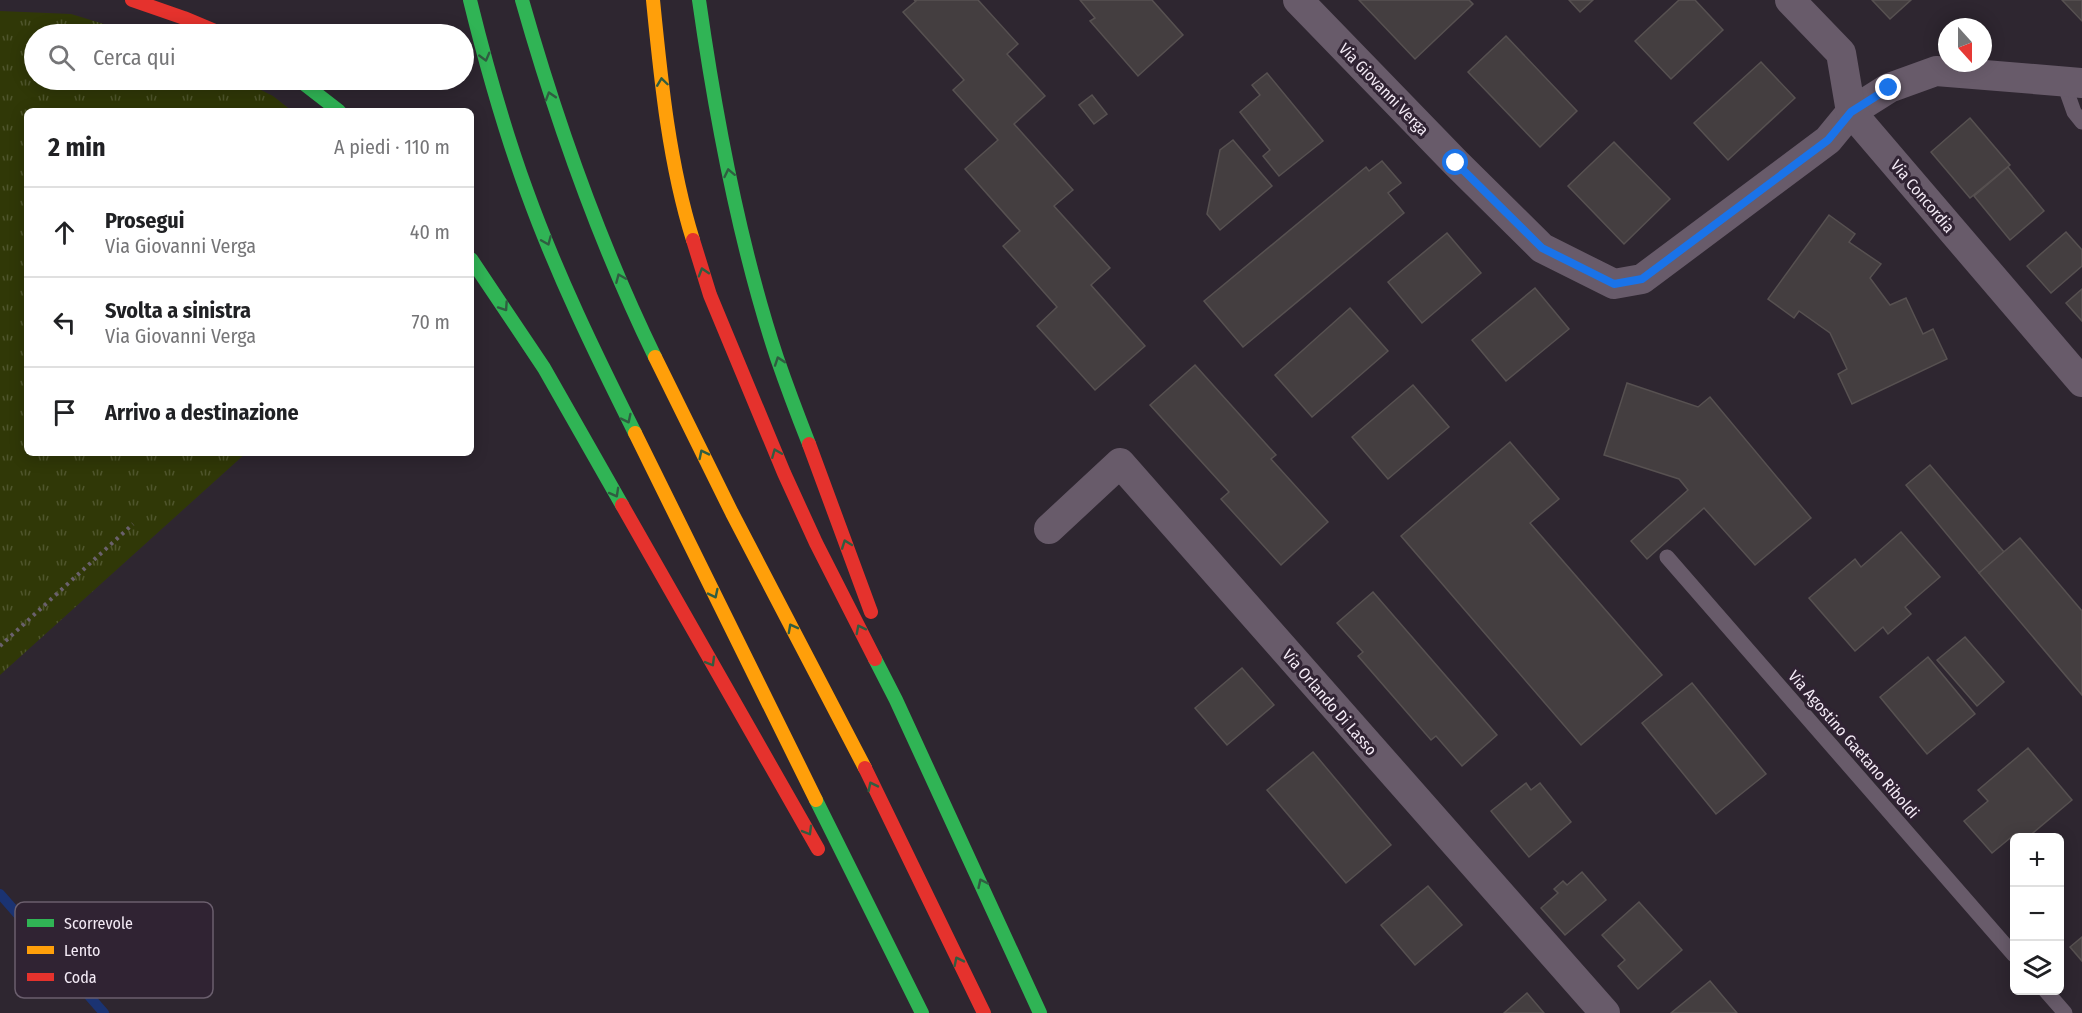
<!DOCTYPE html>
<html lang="it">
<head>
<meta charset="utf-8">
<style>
	:root { --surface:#fff; --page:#f2f2f2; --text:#202124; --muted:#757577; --line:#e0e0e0 }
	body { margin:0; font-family:"Fira Sans Condensed",sans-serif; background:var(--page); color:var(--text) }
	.controls { position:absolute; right:18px; bottom:18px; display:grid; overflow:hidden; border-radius:9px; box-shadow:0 3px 15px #0003 }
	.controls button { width:54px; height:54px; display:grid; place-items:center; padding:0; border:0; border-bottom:2px solid var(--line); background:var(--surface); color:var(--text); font:30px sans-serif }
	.compass { position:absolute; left:1938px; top:18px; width:54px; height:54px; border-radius:50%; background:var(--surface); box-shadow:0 3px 15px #0003; rotate:159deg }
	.stop { position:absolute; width:18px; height:18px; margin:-14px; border:4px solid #1a73e8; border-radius:50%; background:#fff }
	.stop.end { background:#1a73e8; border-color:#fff; box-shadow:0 2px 6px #0008 }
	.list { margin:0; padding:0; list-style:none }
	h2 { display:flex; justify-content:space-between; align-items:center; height:78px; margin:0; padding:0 24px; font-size:26px }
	h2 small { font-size:20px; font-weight:400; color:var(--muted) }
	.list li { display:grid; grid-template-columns:39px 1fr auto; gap:18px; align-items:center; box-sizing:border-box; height:90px; padding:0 24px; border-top:2px solid var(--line) }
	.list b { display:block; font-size:22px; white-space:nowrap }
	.list p { margin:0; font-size:20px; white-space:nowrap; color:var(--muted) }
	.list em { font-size:20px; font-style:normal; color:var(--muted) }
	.icon { flex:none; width:33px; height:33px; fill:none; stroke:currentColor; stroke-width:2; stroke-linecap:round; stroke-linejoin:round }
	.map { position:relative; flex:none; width:2082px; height:1013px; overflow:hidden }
	.search { position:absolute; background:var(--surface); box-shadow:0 3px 15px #0003; left:24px; top:24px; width:450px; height:66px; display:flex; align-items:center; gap:15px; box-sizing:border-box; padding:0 21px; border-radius:33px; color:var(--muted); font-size:22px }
	.panel { position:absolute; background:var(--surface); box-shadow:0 3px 15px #0003; left:24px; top:108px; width:450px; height:348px; border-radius:9px }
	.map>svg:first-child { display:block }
</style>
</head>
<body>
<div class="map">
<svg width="2082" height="1013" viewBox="0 0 2082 1013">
	<defs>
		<pattern id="grass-tufts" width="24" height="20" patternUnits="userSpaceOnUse" patternTransform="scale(1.5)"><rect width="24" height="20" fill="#303807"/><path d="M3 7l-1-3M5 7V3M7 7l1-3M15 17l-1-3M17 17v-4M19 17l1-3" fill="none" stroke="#4f552c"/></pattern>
	</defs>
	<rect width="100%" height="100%" fill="#2e2630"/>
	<polygon fill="url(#grass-tufts)" points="0,11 71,14 137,34 34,34 34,80 241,80 273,96 292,111 27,111 27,453 246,453 0,675"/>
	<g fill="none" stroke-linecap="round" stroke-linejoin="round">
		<polyline stroke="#1b3372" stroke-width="10" points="0,894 104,1013"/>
	</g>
	<g fill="#443e40" stroke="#575151" stroke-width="1.5">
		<polygon points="914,0 978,0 1018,44 1007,54 1045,96 1014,124 1073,190 1054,206 1110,268 1091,285 1145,346 1095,390 1037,326 1057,307 1003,246 1020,231 965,169 998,140 953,90 964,80 903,12 916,1"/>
		<polygon points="1080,0 1152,0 1183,35 1138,76 1090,21 1095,18"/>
		<polygon points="1359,0 1469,0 1473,4 1415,59"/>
		<polygon points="1569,0 1593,0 1580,12"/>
		<polygon points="1679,0 1695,0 1723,30 1671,79 1635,41"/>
		<polygon points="1872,0 1911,0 1890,19"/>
		<polygon points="2062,0 2082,0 2082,21"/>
		<polygon points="1506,36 1577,111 1540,147 1468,72"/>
		<polygon points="1761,62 1795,98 1728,160 1694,123"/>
		<polygon points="1267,73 1323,141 1279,176 1263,156 1270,150 1240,112 1260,95 1252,85"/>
		<polygon points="1092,95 1107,114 1094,124 1079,105"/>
		<polygon points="1970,118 2010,165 1970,198 1931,152"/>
		<polygon points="1233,140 1272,186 1220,230 1207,214 1220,150"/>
		<polygon points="1614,142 1670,199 1624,244 1568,186"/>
		<polygon points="1382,161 1401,183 1388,193 1404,213 1243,347 1204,301 1366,167 1369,171"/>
		<polygon points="2008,167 2044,211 2010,240 1974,196"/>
		<polygon points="1829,215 1855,234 1849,242 1881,264 1870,278 1890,305 1906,298 1923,334 1933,329 1947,359 1852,404 1838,374 1847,369 1830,333 1799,311 1794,318 1768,299"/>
		<polygon points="2066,232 2082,250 2082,266 2051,293 2027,266"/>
		<polygon points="1447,233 1481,273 1422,323 1388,282"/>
		<polygon points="1535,288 1569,329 1506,381 1472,340"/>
		<polygon points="2082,289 2082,321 2066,303"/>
		<polygon points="1350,308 1388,351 1312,417 1275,375"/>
		<polygon points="1195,365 1276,455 1271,459 1328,522 1281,565 1221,499 1229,492 1150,405"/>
		<polygon points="1627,383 1698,407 1710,397 1811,518 1755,565 1704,508 1647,559 1631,541 1688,490 1679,479 1604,455"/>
		<polygon points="1413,385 1449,427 1388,479 1352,437"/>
		<polygon points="1510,442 1559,499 1530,523 1662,675 1581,745 1401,536"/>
		<polygon points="1930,465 2004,552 1979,573 1906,485"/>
		<polygon points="1901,532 1940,577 1905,607 1911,614 1888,634 1883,627 1855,651 1809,598 1855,559 1861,567"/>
		<polygon points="2020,538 2082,611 2082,695 1979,573"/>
		<polygon points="1373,592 1497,735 1462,766 1436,736 1431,740 1358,656 1363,652 1337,623"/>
		<polygon points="1965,637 2004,682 1977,706 1937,660"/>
		<polygon points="1928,657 1975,714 1927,754 1880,697"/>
		<polygon points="1242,668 1274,705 1227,745 1195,708"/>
		<polygon points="1692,683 1766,774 1716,814 1642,723"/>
		<polygon points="2028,748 2072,800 2027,838 2018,838 2015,834 1992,853 1964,821 1988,801 1978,790"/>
		<polygon points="1313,752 1391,845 1346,883 1267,790"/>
		<polygon points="1526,783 1531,790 1540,783 1571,822 1529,857 1491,811"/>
		<polygon points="1582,872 1606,900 1565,935 1541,908 1558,893 1554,889 1563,881 1567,885"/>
		<polygon points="1428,886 1462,925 1415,965 1381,925"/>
		<polygon points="1639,902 1682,950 1638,989 1618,966 1625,960 1602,935"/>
		<polygon points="2082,937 2082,961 2070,947"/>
		<polygon points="1710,981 1737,1013 1671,1013"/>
		<polygon points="1527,993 1544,1013 1504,1013"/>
	</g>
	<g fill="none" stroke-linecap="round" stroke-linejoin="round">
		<polyline stroke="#6a616c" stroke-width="4" stroke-dasharray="3 4.5" stroke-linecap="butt" points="0,646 133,524"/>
		<g stroke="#685b6a" stroke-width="15">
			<polyline points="2063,81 2074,112 2082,122"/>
			<polyline points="1667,557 2014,955"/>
			<polyline points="2045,990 2065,1013"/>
		</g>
		<g stroke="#685b6a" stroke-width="30">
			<polyline points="1298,0 1456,163 1542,248 1614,284 1642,279 1828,140 1851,112 1889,88 1936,71 2082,83"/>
			<polyline points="1790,0 1841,53 1851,112 2082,382"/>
			<polyline points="1049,529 1120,463 1605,1013"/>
		</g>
		<g stroke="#30b455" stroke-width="14">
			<path d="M470,0C486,65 504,129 527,192C557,275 596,355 635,433"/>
			<path d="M522,0C557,123 599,242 655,357"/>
			<path d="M699,0C716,120 739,243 777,358C787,387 798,416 809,444"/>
			<polyline points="299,80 339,111"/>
			<polyline points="471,259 544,368 622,505"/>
			<polyline points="875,659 896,700 1040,1013"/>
			<polyline points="816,800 922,1013"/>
		</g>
		<g stroke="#ff9f0a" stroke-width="14">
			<path d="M653,0C661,81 669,163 693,240"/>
			<polyline points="655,357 732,513 865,768"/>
			<polyline points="635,433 816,800"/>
		</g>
		<g stroke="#e5322d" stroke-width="14">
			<polyline points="132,0 184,18 222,34"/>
			<polyline points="693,240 710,295 784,473 816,543 875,659"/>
			<polyline points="809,444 871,612"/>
			<polyline points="622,505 818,849"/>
			<polyline points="865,768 984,1013"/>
		</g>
	</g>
	<defs><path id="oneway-chevron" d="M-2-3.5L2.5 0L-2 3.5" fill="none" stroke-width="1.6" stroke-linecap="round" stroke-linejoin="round" transform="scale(1.5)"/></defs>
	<g stroke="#305d41">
		<use href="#oneway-chevron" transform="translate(485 57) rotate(75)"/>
		<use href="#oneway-chevron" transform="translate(662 82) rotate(-98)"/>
		<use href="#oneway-chevron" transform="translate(550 96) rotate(-107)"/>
		<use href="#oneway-chevron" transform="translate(729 173) rotate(-102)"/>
		<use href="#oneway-chevron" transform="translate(547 241) rotate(67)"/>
		<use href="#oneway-chevron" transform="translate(703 272) rotate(-107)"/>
		<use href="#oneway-chevron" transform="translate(620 278) rotate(-113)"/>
		<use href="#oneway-chevron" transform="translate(504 307) rotate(56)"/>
		<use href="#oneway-chevron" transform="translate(779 361) rotate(-109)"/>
		<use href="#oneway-chevron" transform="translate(627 419) rotate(64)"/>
		<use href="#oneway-chevron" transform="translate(776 453) rotate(-112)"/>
		<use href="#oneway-chevron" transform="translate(703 454) rotate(-116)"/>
		<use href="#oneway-chevron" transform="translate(615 493) rotate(61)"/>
		<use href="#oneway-chevron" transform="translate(846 544) rotate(-110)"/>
		<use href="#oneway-chevron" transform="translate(714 594) rotate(64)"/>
		<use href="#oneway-chevron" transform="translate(792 628) rotate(-118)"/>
		<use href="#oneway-chevron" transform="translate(860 629) rotate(-117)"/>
		<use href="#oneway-chevron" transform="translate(711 662) rotate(60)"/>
		<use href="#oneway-chevron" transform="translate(872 786) rotate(-116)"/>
		<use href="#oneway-chevron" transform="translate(808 831) rotate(60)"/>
		<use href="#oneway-chevron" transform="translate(982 883) rotate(-115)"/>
		<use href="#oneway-chevron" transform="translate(958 961) rotate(-116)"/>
	</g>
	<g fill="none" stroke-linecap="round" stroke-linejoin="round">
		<polyline stroke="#1a73e8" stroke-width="8" points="1456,163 1542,248 1614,284 1642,279 1828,140 1851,112 1889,88"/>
	</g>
	<g text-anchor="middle" stroke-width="6" stroke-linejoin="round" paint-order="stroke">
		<g font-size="16" fill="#f4ebf6" stroke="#302333">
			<text transform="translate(1384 89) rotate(46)" y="6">Via Giovanni Verga</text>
			<text transform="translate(1923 196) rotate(50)" y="6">Via Concordia</text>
			<text transform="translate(1330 702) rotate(49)" y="6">Via Orlando Di Lasso</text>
			<text transform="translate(1854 744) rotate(49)" y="6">Via Agostino Gaetano Riboldi</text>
		</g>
	</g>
	<rect x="15" y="902" width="198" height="96" rx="9" fill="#302333" stroke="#6b5f6e" stroke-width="1.5"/>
	<rect x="27" y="919" width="27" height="8" fill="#30b455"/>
	<rect x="27" y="946" width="27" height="8" fill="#ff9f0a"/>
	<rect x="27" y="973" width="27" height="8" fill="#e5322d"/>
	<g font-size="16" fill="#f4ebf6">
		<text x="64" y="929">Scorrevole</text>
		<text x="64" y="956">Lento</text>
		<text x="64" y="983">Coda</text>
	</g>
</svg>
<div class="controls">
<button>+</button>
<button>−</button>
<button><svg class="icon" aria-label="layers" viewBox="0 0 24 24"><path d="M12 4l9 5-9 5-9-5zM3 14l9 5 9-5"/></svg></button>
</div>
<svg class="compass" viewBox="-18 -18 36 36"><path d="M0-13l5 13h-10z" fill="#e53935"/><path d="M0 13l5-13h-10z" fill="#757577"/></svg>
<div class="stop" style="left:1456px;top:163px"></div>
<div class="stop end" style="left:1889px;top:88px"></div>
<div class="search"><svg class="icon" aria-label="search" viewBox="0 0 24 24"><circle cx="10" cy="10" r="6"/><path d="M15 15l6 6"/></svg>Cerca qui</div>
<section class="panel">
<h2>2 min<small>A piedi · 110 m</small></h2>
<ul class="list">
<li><svg class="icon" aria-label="ahead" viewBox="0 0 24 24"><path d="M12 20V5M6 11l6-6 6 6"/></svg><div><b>Prosegui</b><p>Via Giovanni Verga</p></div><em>40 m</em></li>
<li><svg class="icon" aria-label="left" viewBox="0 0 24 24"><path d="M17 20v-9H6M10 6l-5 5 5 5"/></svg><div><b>Svolta a sinistra</b><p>Via Giovanni Verga</p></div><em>70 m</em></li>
<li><svg class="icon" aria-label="arrive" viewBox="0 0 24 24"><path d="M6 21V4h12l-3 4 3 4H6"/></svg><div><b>Arrivo a destinazione</b></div></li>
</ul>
</section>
</div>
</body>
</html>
